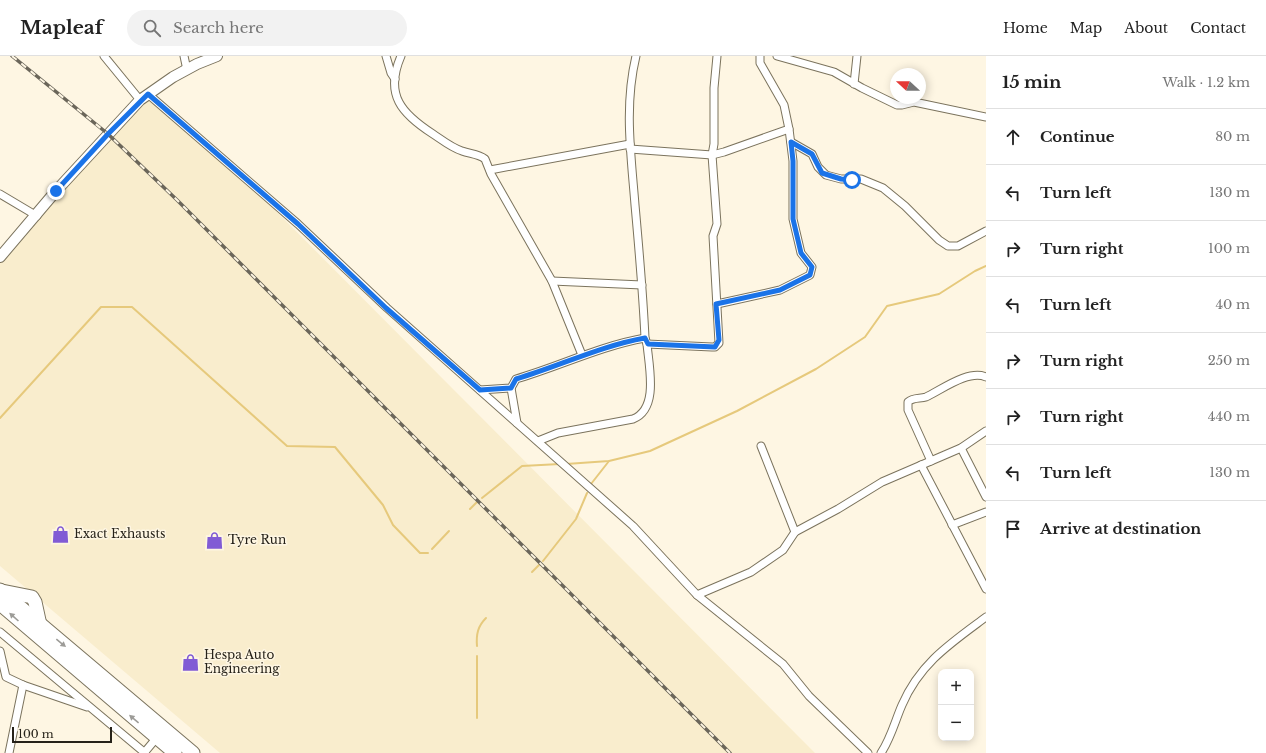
<!DOCTYPE html>
<html lang="en">
<head>
<meta charset="utf-8">
<style>
	:root { --surface:#fff; --page:#f2f2f2; --text:#222; --muted:#767676; --line:#e0e0e0 }
	body { margin:0; font-family:"Libre Baskerville",serif; background:var(--page); color:var(--text) }
	.controls { position:absolute; right:12px; bottom:12px; display:grid; overflow:hidden; border-radius:8px; box-shadow:0 2px 10px #0003 }
	.controls button { width:36px; height:36px; display:grid; place-items:center; padding:0; border:0; border-bottom:1px solid var(--line); background:var(--surface); color:var(--text); font:20px sans-serif }
	.compass { position:absolute; left:890px; top:12px; width:36px; height:36px; border-radius:50%; background:var(--surface); box-shadow:0 2px 10px #0003; rotate:291deg }
	.scale { position:absolute; left:12px; bottom:10px; width:100px; box-sizing:border-box; padding-left:4px; border:2px solid #262219; border-top:0; font-size:11px; line-height:14px; white-space:nowrap; color:#262219; -webkit-text-stroke:3px #fef6e3; paint-order:stroke }
	.stop { position:absolute; width:12px; height:12px; margin:-9px; border:3px solid #1a73e8; border-radius:50%; background:#fff }
	.stop.end { background:#1a73e8; border-color:#fff; box-shadow:0 1px 4px #0008 }
	.list { margin:0; padding:0; list-style:none }
	h2 { display:flex; justify-content:space-between; align-items:center; height:52px; margin:0; padding:0 16px; font-size:17px }
	h2 small { font-size:13px; font-weight:400; color:var(--muted) }
	.list li { display:grid; grid-template-columns:26px 1fr auto; gap:12px; align-items:center; box-sizing:border-box; height:56px; padding:0 16px; border-top:1px solid var(--line) }
	.list b { display:block; font-size:15px; white-space:nowrap }
	.list em { font-size:13px; font-style:normal; color:var(--muted) }
	.icon { flex:none; width:22px; height:22px; fill:none; stroke:currentColor; stroke-width:2; stroke-linecap:round; stroke-linejoin:round }
	.map { position:relative; flex:none; width:986px; height:697px; overflow:hidden }
	header { display:flex; align-items:center; gap:24px; box-sizing:border-box; height:56px; padding:0 20px; background:var(--surface); border-bottom:1px solid var(--line) }
	header strong { font-size:19px }
	nav { display:flex; gap:22px; margin-inline-start:auto; font-size:14px }
	.search { width:280px; height:36px; background:var(--page); display:flex; align-items:center; gap:10px; box-sizing:border-box; padding:0 14px; border-radius:22px; color:var(--muted); font-size:15px }
	main { display:flex }
	aside { flex:1; background:var(--surface) }
	.map>svg:first-child { display:block }
</style>
</head>
<body>
<header>
<strong>Mapleaf</strong>
<div class="search"><svg class="icon" aria-label="search" viewBox="0 0 24 24"><circle cx="10" cy="10" r="6"/><path d="M15 15l6 6"/></svg>Search here</div>
<nav><a>Home</a><a>Map</a><a>About</a><a>Contact</a></nav>
</header>
<main>
<div class="map">
<svg width="986" height="697" viewBox="0 0 986 697">
	<rect width="100%" height="100%" fill="#fef6e3"/>
	<polygon fill="#f9edcd" points="149,42 259,138 815,697 220,697 0,510 0,205 84,110"/>
	<g fill="none" stroke-linecap="round" stroke-linejoin="round">
		<g stroke="#e6c97c" stroke-width="2">
			<polyline points="0,362 101,251 132,251 287,390 335,391 383,449 393,469 420,497 428,497"/>
			<polyline points="566,408 609,405 650,395 737,355 816,313 865,281 887,250 939,238 975,215 986,210"/>
			<polyline points="591,428 609,405"/>
			<polyline points="482,442 522,410 560,408"/>
			<polyline points="470,453 477,446"/>
			<polyline points="432,493 449,475"/>
			<polyline points="543,505 576,463 587,437"/>
			<polyline points="532,516 540,508"/>
			<path d="M477,590C476,578 478,570 486,562"/>
			<polyline points="477,600 477,662"/>
		</g>
		<defs>
			<g id="street">
				<polyline points="104,0 140,44"/>
				<polyline points="184,0 187,14"/>
				<polyline points="386,0 391,17 395,23"/>
				<path d="M401,0C384,39 402,58 433,78C442,84 452,92 462,95C470,98 478,98 485,103L491,118L552,225L582,299"/>
				<polyline points="777,0 834,16 862,32 897,49 902,49 914,46 986,61"/>
				<polyline points="854,28 857,0"/>
				<polyline points="148,38 298,168 387,252 633,470 697,539 783,608 809,640 868,697"/>
				<polyline points="791,86 812,98 818,111 826,119 841,123 861,123 883,132 905,150 939,184 948,190 958,190 986,175"/>
				<polyline points="630,93 712,99 724,96 789,73 784,49 760,7 760,0"/>
				<polyline points="490,114 630,88"/>
				<polyline points="0,138 37,160"/>
				<polyline points="552,225 642,229"/>
				<polyline points="717,248 780,234 810,219 812,211 801,197 793,163 793,105 789,73"/>
				<polyline points="647,288 712,291 715,291 719,287 713,180 717,168 712,99 714,88 714,32 717,0"/>
				<polyline points="511,332 517,367"/>
				<path d="M480,334L511,332L516,323C560,310 600,290 645,282"/>
				<path d="M538,385L558,377L633,363C659,353 649,311 647,288L645,282C643,238 639,193 635,149C631,98 624,50 636,0"/>
				<polyline points="761,390 795,476"/>
				<polyline points="961,392 986,441"/>
				<path d="M931,405L908,354V346C913,341 920,343 926,341C941,334 969,313 986,321"/>
				<polyline points="921,409 986,533"/>
				<polyline points="952,469 986,456"/>
				<polyline points="697,539 751,516 783,494 795,476 838,453 882,426 961,392 986,375"/>
				<polyline points="0,576 145,697"/>
				<polyline points="0,595 6,621 23,629 87,651"/>
				<polyline points="9,697 23,629"/>
				<polyline points="144,697 159,679"/>
				<path d="M881,697C891,682 895,665 902,649C920,607 951,587 986,561"/>
			</g>
			<polyline id="secondary" points="0,201 56,135 140,44 173,21 197,8 217,0"/>
			<g id="highway">
				<polyline points="0,534 193,697"/>
				<polyline points="2,535 32,541 35,546 40,569"/>
				<polyline points="0,548 175,697"/>
			</g>
		</defs>
		<use href="#street" stroke="#7b735d" stroke-width="9"/>
		<use href="#secondary" stroke="#7b735d" stroke-width="12"/>
		<use href="#highway" stroke="#7b735d" stroke-width="15"/>
		<use href="#street" stroke="#fff" stroke-width="7"/>
		<use href="#secondary" stroke="#fff" stroke-width="10"/>
		<use href="#highway" stroke="#fff" stroke-width="13"/>
		<defs>
			<polyline id="rail" points="12,0 108,78 177,144 730,697"/>
		</defs>
		<use href="#rail" stroke="#6b665a" stroke-width="3.5"/>
		<use href="#rail" stroke="#fef6e3" stroke-width="2" stroke-dasharray="6" stroke-linecap="butt"/>
	</g>
	<defs><path id="oneway-solid" d="M-6-.8H1V-3.2L6.5 0L1 3.2V.8H-6Z"/></defs>
	<g fill="#9d9c98">
		<use href="#oneway-solid" transform="translate(14 561) rotate(-138)"/>
		<use href="#oneway-solid" transform="translate(61 587) rotate(39)"/>
		<use href="#oneway-solid" transform="translate(134 663) rotate(-140)"/>
	</g>
	<g fill="none" stroke-linecap="round" stroke-linejoin="round">
		<path stroke="#1a73e8" stroke-width="5" d="M56,135L108,78L148,38L298,168L386,252L480,334L511,332L516,323C560,310 600,290 645,282L648,288L715,291L719,284L716,248L780,234L810,219L812,211L801,197L793,163V105L791,86L812,98L822,117L841,123L852,124"/>
	</g>
	<defs>
		<symbol id="shop-bare" viewBox="-9 -9 18 18"><path d="M-5-2.5h2.3a2.7 3.5 0 0 1 5.4 0H5L5.5 6h-11ZM-1.5-2.5h3a1.5 2.3 0 0 0-3 0Z" fill="#815bd5" stroke="#fef6e3" stroke-width="2.5" paint-order="stroke"/></symbol>
	</defs>
	<g fill-rule="evenodd">
		<use href="#shop-bare" x="48" y="466" width="25" height="25"/>
		<use href="#shop-bare" x="202" y="472" width="25" height="25"/>
		<use href="#shop-bare" x="178" y="594" width="25" height="25"/>
	</g>
	<g text-anchor="middle" stroke-width="3" stroke-linejoin="round" paint-order="stroke">
		<g font-size="12" fill="#262219" stroke="#fef6e3" text-anchor="start">
			<text x="74" y="482">Exact Exhausts</text>
			<text x="228" y="488">Tyre Run</text>
			<text x="204" y="603">Hespa Auto<tspan x="204" dy="14">Engineering</tspan></text>
		</g>
	</g>
</svg>
<div class="controls">
<button>+</button>
<button>−</button>
</div>
<svg class="compass" viewBox="-18 -18 36 36"><path d="M0-13l5 13h-10z" fill="#e53935"/><path d="M0 13l5-13h-10z" fill="#767676"/></svg>
<div class="scale">100 m</div>
<div class="stop" style="left:852px;top:124px"></div>
<div class="stop end" style="left:56px;top:135px"></div>
</div>
<aside>
<h2>15 min<small>Walk · 1.2 km</small></h2>
<ul class="list">
<li><svg class="icon" aria-label="ahead" viewBox="0 0 24 24"><path d="M12 20V5M6 11l6-6 6 6"/></svg><div><b>Continue</b></div><em>80 m</em></li>
<li><svg class="icon" aria-label="left" viewBox="0 0 24 24"><path d="M17 20v-9H6M10 6l-5 5 5 5"/></svg><div><b>Turn left</b></div><em>130 m</em></li>
<li><svg class="icon" aria-label="right" viewBox="0 0 24 24"><path d="M7 20v-9h11M14 6l5 5-5 5"/></svg><div><b>Turn right</b></div><em>100 m</em></li>
<li><svg class="icon" aria-label="left" viewBox="0 0 24 24"><path d="M17 20v-9H6M10 6l-5 5 5 5"/></svg><div><b>Turn left</b></div><em>40 m</em></li>
<li><svg class="icon" aria-label="right" viewBox="0 0 24 24"><path d="M7 20v-9h11M14 6l5 5-5 5"/></svg><div><b>Turn right</b></div><em>250 m</em></li>
<li><svg class="icon" aria-label="right" viewBox="0 0 24 24"><path d="M7 20v-9h11M14 6l5 5-5 5"/></svg><div><b>Turn right</b></div><em>440 m</em></li>
<li><svg class="icon" aria-label="left" viewBox="0 0 24 24"><path d="M17 20v-9H6M10 6l-5 5 5 5"/></svg><div><b>Turn left</b></div><em>130 m</em></li>
<li><svg class="icon" aria-label="arrive" viewBox="0 0 24 24"><path d="M6 21V4h12l-3 4 3 4H6"/></svg><div><b>Arrive at destination</b></div></li>
</ul>
</aside>
</main>
</body>
</html>
